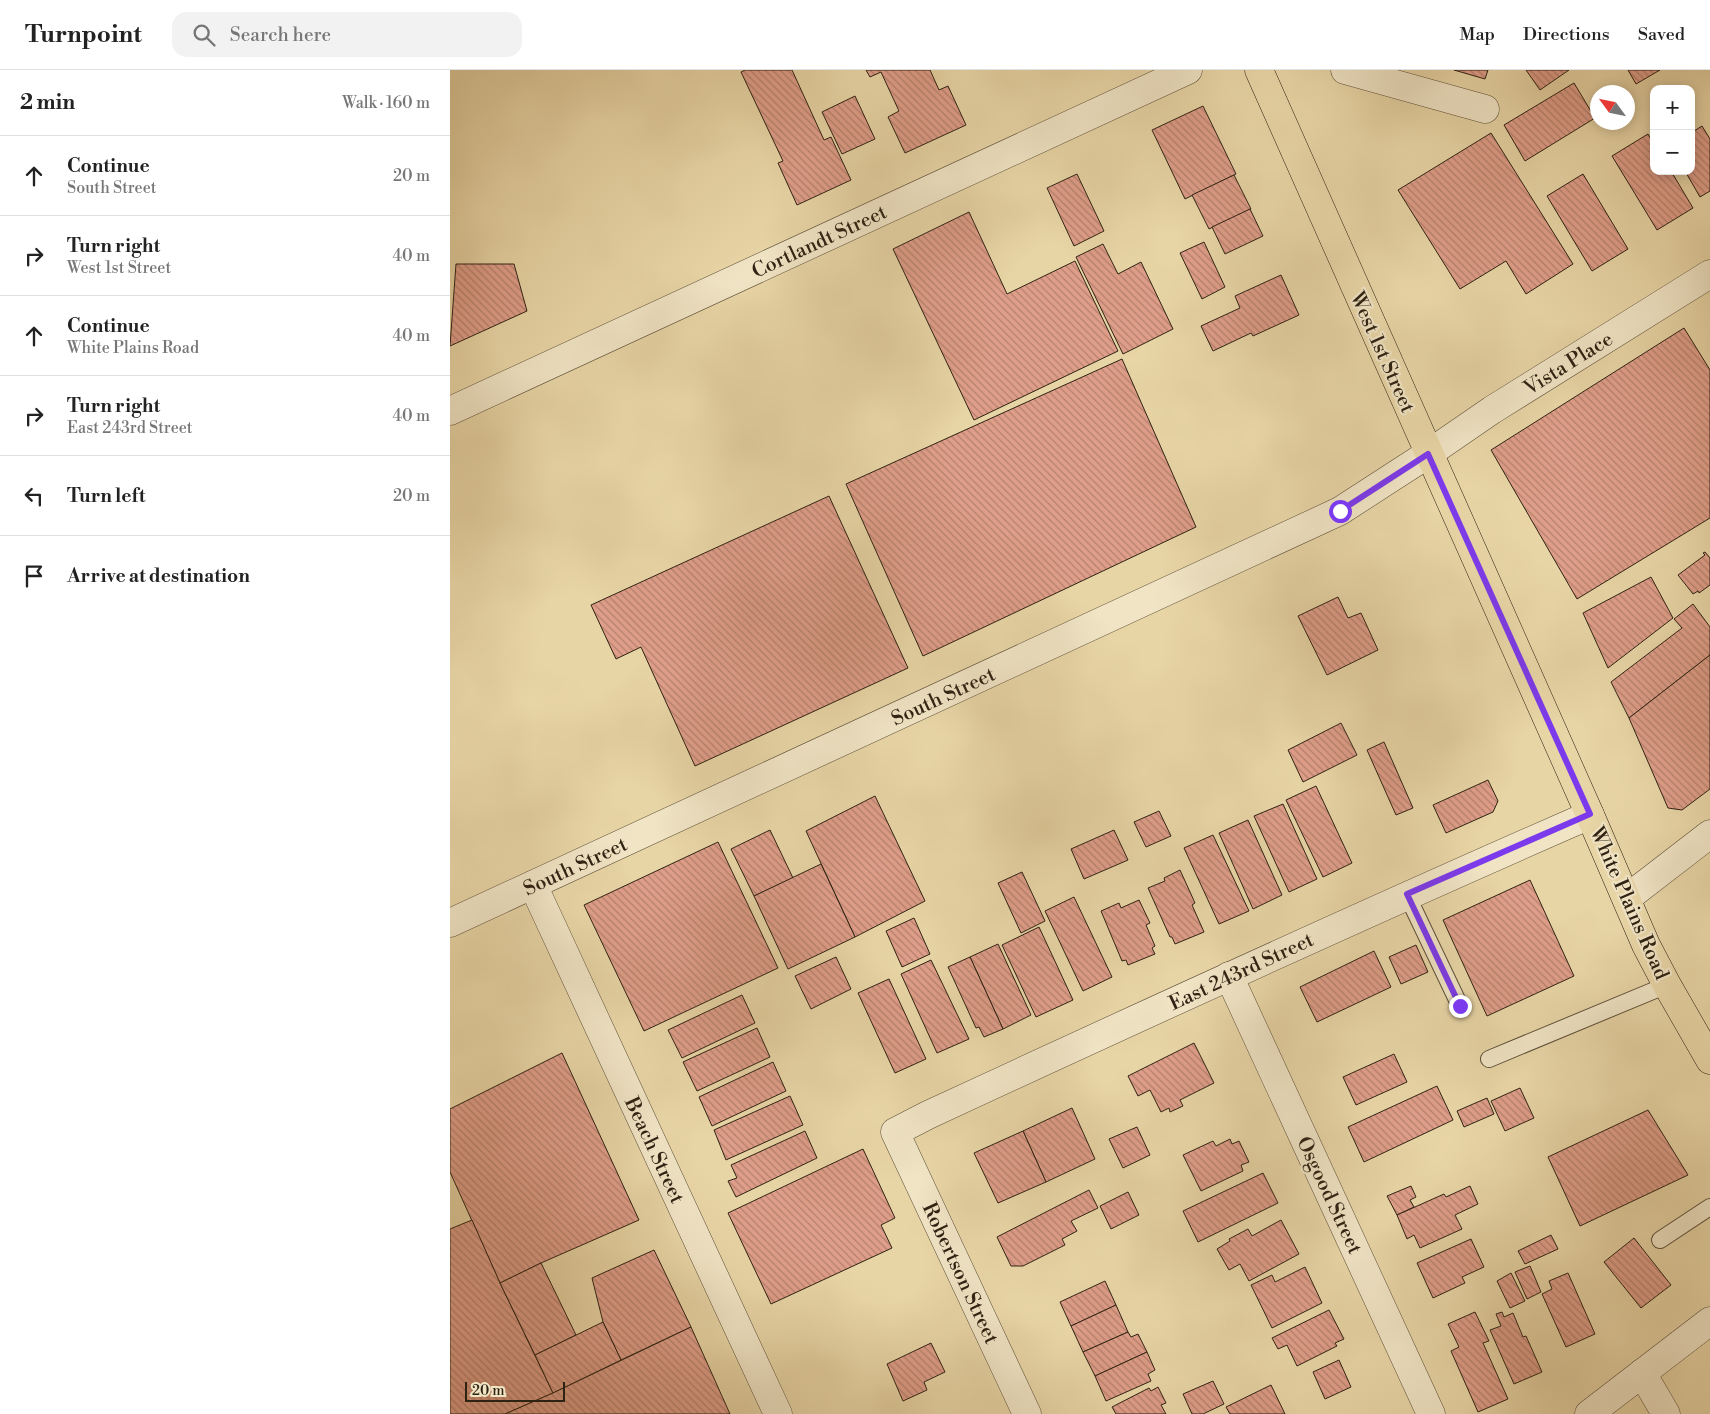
<!DOCTYPE html>
<html lang="en">
<head>
<meta charset="utf-8">
<style>
	:root { --surface:#fff; --page:#f2f2f2; --text:#222; --muted:#767676; --line:#e0e0e0 }
	body { margin:0; font-family:"Libre Bodoni",serif; background:var(--page); color:var(--text) }
	.controls { position:absolute; right:15px; top:15px; display:grid; overflow:hidden; border-radius:10px; box-shadow:0 2px 12px #0003 }
	.controls button { width:45px; height:45px; display:grid; place-items:center; padding:0; border:0; border-bottom:1px solid var(--line); background:var(--surface); color:var(--text); font:25px sans-serif }
	.compass { position:absolute; left:1140px; top:15px; width:45px; height:45px; border-radius:50%; background:var(--surface); box-shadow:0 2px 12px #0003; rotate:303deg }
	.scale { position:absolute; left:15px; bottom:12px; width:100px; box-sizing:border-box; padding-left:5px; border:2px solid #2e2213; border-top:0; font-size:14px; line-height:18px; white-space:nowrap; color:#2e2213; -webkit-text-stroke:4px #f0e4c5; paint-order:stroke }
	.stop { position:absolute; width:15px; height:15px; margin:-11px; border:4px solid #7c3aed; border-radius:50%; background:#fff }
	.stop.end { background:#7c3aed; border-color:#fff; box-shadow:0 1px 5px #0008 }
	.list { margin:0; padding:0; list-style:none }
	h2 { display:flex; justify-content:space-between; align-items:center; height:65px; margin:0; padding:0 20px; font-size:21px }
	h2 small { font-size:16px; font-weight:400; color:var(--muted) }
	.list li { display:grid; grid-template-columns:32px 1fr auto; gap:15px; align-items:center; box-sizing:border-box; height:80px; padding:0 20px; border-top:1px solid var(--line) }
	.list b { display:block; font-size:19px; white-space:nowrap }
	.list p { margin:0; font-size:16px; white-space:nowrap; color:var(--muted) }
	.list em { font-size:16px; font-style:normal; color:var(--muted) }
	.icon { flex:none; width:28px; height:28px; fill:none; stroke:currentColor; stroke-width:2; stroke-linecap:round; stroke-linejoin:round }
	.map { position:relative; flex:none; width:1260px; height:1344px; overflow:hidden }
	header { display:flex; align-items:center; gap:30px; box-sizing:border-box; height:70px; padding:0 25px; background:var(--surface); border-bottom:1px solid var(--line) }
	header strong { font-size:24px }
	nav { display:flex; gap:28px; margin-inline-start:auto; font-size:18px }
	.search { width:350px; height:45px; background:var(--page); display:flex; align-items:center; gap:12px; box-sizing:border-box; padding:0 18px; border-radius:15px; color:var(--muted); font-size:19px }
	main { display:flex }
	aside { flex:1; background:var(--surface) }
	.map>svg:first-child { display:block }
</style>
</head>
<body>
<header>
<strong>Turnpoint</strong>
<div class="search"><svg class="icon" aria-label="search" viewBox="0 0 24 24"><circle cx="10" cy="10" r="6"/><path d="M15 15l6 6"/></svg>Search here</div>
<nav><a>Map</a><a>Directions</a><a>Saved</a></nav>
</header>
<main>
<aside>
<h2>2 min<small>Walk · 160 m</small></h2>
<ul class="list">
<li><svg class="icon" aria-label="ahead" viewBox="0 0 24 24"><path d="M12 20V5M6 11l6-6 6 6"/></svg><div><b>Continue</b><p>South Street</p></div><em>20 m</em></li>
<li><svg class="icon" aria-label="right" viewBox="0 0 24 24"><path d="M7 20v-9h11M14 6l5 5-5 5"/></svg><div><b>Turn right</b><p>West 1st Street</p></div><em>40 m</em></li>
<li><svg class="icon" aria-label="ahead" viewBox="0 0 24 24"><path d="M12 20V5M6 11l6-6 6 6"/></svg><div><b>Continue</b><p>White Plains Road</p></div><em>40 m</em></li>
<li><svg class="icon" aria-label="right" viewBox="0 0 24 24"><path d="M7 20v-9h11M14 6l5 5-5 5"/></svg><div><b>Turn right</b><p>East 243rd Street</p></div><em>40 m</em></li>
<li><svg class="icon" aria-label="left" viewBox="0 0 24 24"><path d="M17 20v-9H6M10 6l-5 5 5 5"/></svg><div><b>Turn left</b></div><em>20 m</em></li>
<li><svg class="icon" aria-label="arrive" viewBox="0 0 24 24"><path d="M6 21V4h12l-3 4 3 4H6"/></svg><div><b>Arrive at destination</b></div></li>
</ul>
</aside>
<div class="map">
<svg width="1260" height="1344" viewBox="0 0 1260 1344">
	<defs>
		<pattern id="building-back-hatch" width="6" height="6" patternUnits="userSpaceOnUse" patternTransform="scale(1.25)"><rect width="6" height="6" fill="#df9e89"/><path d="M-1 5l2 2M0 0l6 6M5-1l2 2" fill="none" stroke="#b5806f"/></pattern>
	</defs>
	<rect width="100%" height="100%" fill="#e8d5a6"/>
	<filter id="stains"><feTurbulence type="fractalNoise" baseFrequency=".004" numOctaves="4"/><feColorMatrix values="0 0 0 0 .2 0 0 0 0 .09 0 0 0 0 .02 0 0 0 .5 -.17"/></filter>
	<radialGradient id="worn" r=".72"><stop offset=".6" stop-color="#630" stop-opacity="0"/><stop offset="1" stop-color="#630" stop-opacity=".3"/></radialGradient>
	<g fill="url(#building-back-hatch)" stroke="#2e2213">
		<polygon points="295,0 342,0 374,70 381,67 401,110 347,135 328,93 333,91 291,2"/>
		<polygon points="416,0 480,0 489,20 498,16 516,55 455,83 438,47 449,41 431,2 420,7"/>
		<polygon points="1004,0 1038,0 1035,9"/>
		<polygon points="1076,0 1119,0 1090,20"/>
		<polygon points="1178,0 1210,0 1186,14"/>
		<polygon points="1124,13 1145,48 1075,91 1054,55"/>
		<polygon points="405,26 425,69 392,84 372,42"/>
		<polygon points="753,36 786,104 735,129 702,60"/>
		<polygon points="1252,56 1260,69 1260,121 1250,127 1235,101 1241,101 1241,63"/>
		<polygon points="1041,63 1123,194 1076,224 1056,191 1010,219 948,120"/>
		<polygon points="1198,64 1204,73 1204,101 1221,101 1243,138 1207,160 1162,86"/>
		<polygon points="627,104 654,161 624,176 597,118"/>
		<polygon points="1133,104 1178,179 1142,201 1097,126"/>
		<polygon points="784,105 801,139 759,159 742,125"/>
		<polygon points="800,139 813,166 775,184 762,157"/>
		<polygon points="519,142 557,224 625,191 668,281 524,350 443,179"/>
		<polygon points="754,172 775,217 752,229 730,183"/>
		<polygon points="653,174 668,204 691,192 723,259 673,284 626,187"/>
		<polygon points="6,194 64,194 77,241 0,276"/>
		<polygon points="831,205 849,245 803,266 801,263 763,281 751,256 790,238 785,226"/>
		<polygon points="1234,258 1260,300 1260,448 1127,529 1041,380"/>
		<polygon points="672,289 746,457 473,586 396,414"/>
		<polygon points="379,426 458,598 245,696 191,577 166,589 141,535"/>
		<polygon points="1255,482 1260,488 1260,515 1249,523 1248,521 1243,524 1228,505 1255,485 1253,483"/>
		<polygon points="1201,507 1223,548 1158,598 1133,543"/>
		<polygon points="888,527 898,548 911,543 928,580 877,605 848,546"/>
		<polygon points="1243,534 1260,557 1260,585 1179,648 1161,612 1232,558 1224,549"/>
		<polygon points="1260,585 1260,719 1232,740 1218,738 1179,648"/>
		<polygon points="891,653 907,685 853,712 838,680"/>
		<polygon points="934,672 963,738 946,745 917,680"/>
		<polygon points="1038,710 1048,731 1043,742 996,763 983,735"/>
		<polygon points="866,716 902,793 873,807 836,730"/>
		<polygon points="425,726 475,831 405,867 356,761"/>
		<polygon points="833,734 867,809 839,822 804,746"/>
		<polygon points="709,741 721,766 696,777 684,752"/>
		<polygon points="798,750 832,825 803,839 769,763"/>
		<polygon points="320,760 343,808 304,826 281,779"/>
		<polygon points="664,760 678,790 634,809 621,779"/>
		<polygon points="763,765 799,841 769,854 734,778"/>
		<polygon points="268,772 328,898 194,961 134,835"/>
		<polygon points="371,794 405,867 338,899 304,826"/>
		<polygon points="730,800 745,833 742,835 754,862 725,874 722,867 720,867 698,818 715,811 714,808"/>
		<polygon points="572,802 595,851 571,863 548,813"/>
		<polygon points="1080,810 1124,906 1037,946 993,850"/>
		<polygon points="624,827 662,907 633,921 595,841"/>
		<polygon points="689,830 700,853 696,855 705,876 702,878 705,884 678,895 676,890 672,891 651,841 669,833 671,838"/>
		<polygon points="464,848 480,884 452,897 436,861"/>
		<polygon points="589,857 623,930 586,947 552,875"/>
		<polygon points="548,874 581,945 553,959 520,887"/>
		<polygon points="966,875 978,902 951,914 939,887"/>
		<polygon points="924,881 941,917 867,952 850,917"/>
		<polygon points="386,887 401,919 361,939 345,906"/>
		<polygon points="520,887 553,959 534,967 529,957 526,958 498,897"/>
		<polygon points="481,890 519,969 487,983 451,904"/>
		<polygon points="439,909 476,989 445,1003 408,923"/>
		<polygon points="292,925 305,953 232,988 218,960"/>
		<polygon points="307,958 320,987 247,1021 233,992"/>
		<polygon points="744,973 764,1013 730,1030 733,1036 720,1042 719,1038 711,1042 700,1020 688,1026 678,1006"/>
		<polygon points="112,983 189,1150 91,1193 50,1213 0,1102 0,1039"/>
		<polygon points="944,984 957,1012 906,1035 893,1007"/>
		<polygon points="323,992 336,1021 262,1056 249,1027"/>
		<polygon points="987,1016 1003,1050 914,1092 898,1057"/>
		<polygon points="1070,1018 1084,1048 1055,1061 1041,1031"/>
		<polygon points="340,1026 353,1055 276,1090 264,1060"/>
		<polygon points="1037,1028 1044,1044 1014,1057 1007,1041"/>
		<polygon points="622,1038 645,1089 596,1112 573,1061"/>
		<polygon points="1198,1040 1238,1105 1130,1156 1098,1087"/>
		<polygon points="687,1057 700,1085 673,1098 659,1069"/>
		<polygon points="355,1061 367,1088 286,1127 278,1111 287,1108 281,1095"/>
		<polygon points="573,1061 596,1112 548,1133 524,1083"/>
		<polygon points="780,1069 782,1074 789,1071 799,1092 791,1095 793,1101 751,1121 733,1085 763,1071 766,1076"/>
		<polygon points="413,1079 445,1148 431,1155 442,1178 321,1234 278,1143"/>
		<polygon points="813,1103 828,1133 748,1172 733,1141"/>
		<polygon points="961,1116 966,1127 960,1130 964,1137 947,1145 937,1126"/>
		<polygon points="1020,1116 1028,1134 1005,1145 1012,1159 970,1178 964,1165 957,1169 947,1145 994,1124 996,1127"/>
		<polygon points="639,1120 648,1138 621,1151 627,1161 612,1169 615,1175 573,1196 561,1196 547,1167"/>
		<polygon points="678,1122 689,1145 661,1159 650,1136"/>
		<polygon points="22,1150 50,1213 103,1323 55,1344 0,1344 0,1159"/>
		<polygon points="831,1150 849,1184 799,1211 790,1194 779,1200 767,1179 780,1171 779,1169 798,1159 802,1166"/>
		<polygon points="1101,1165 1108,1179 1075,1194 1068,1181"/>
		<polygon points="1184,1168 1221,1215 1191,1238 1154,1192"/>
		<polygon points="1021,1169 1034,1197 1012,1207 1015,1213 983,1228 967,1193"/>
		<polygon points="204,1180 241,1257 171,1290 153,1252 142,1208"/>
		<polygon points="91,1193 126,1265 85,1285 50,1213"/>
		<polygon points="1080,1196 1091,1222 1077,1229 1065,1202"/>
		<polygon points="855,1197 872,1233 822,1258 801,1215 822,1205 825,1212"/>
		<polygon points="1061,1203 1075,1231 1060,1238 1047,1211"/>
		<polygon points="1118,1203 1145,1264 1116,1277 1092,1224 1102,1219 1099,1211"/>
		<polygon points="655,1211 666,1235 621,1256 610,1232"/>
		<polygon points="666,1235 678,1262 633,1282 621,1256"/>
		<polygon points="879,1240 894,1269 885,1273 887,1276 847,1296 837,1275 828,1279 822,1268"/>
		<polygon points="1025,1242 1039,1271 1033,1273 1058,1329 1028,1342 1001,1281 1009,1277 998,1254"/>
		<polygon points="1052,1242 1054,1247 1063,1243 1073,1267 1076,1266 1092,1302 1064,1314 1040,1260 1051,1256 1046,1244"/>
		<polygon points="153,1252 171,1290 103,1323 85,1285"/>
		<polygon points="241,1257 280,1344 55,1344 103,1323"/>
		<polygon points="678,1262 681,1267 688,1264 697,1282 645,1306 633,1282"/>
		<polygon points="481,1273 495,1302 474,1312 477,1320 453,1331 437,1294"/>
		<polygon points="697,1282 705,1300 698,1304 701,1311 656,1331 645,1306"/>
		<polygon points="889,1290 901,1317 875,1329 863,1302"/>
		<polygon points="763,1311 774,1334 753,1344 742,1344 733,1324"/>
		<polygon points="821,1315 835,1344 780,1344 776,1337"/>
		<polygon points="708,1317 716,1333 711,1335 716,1344 666,1344 662,1337 699,1318 701,1321"/>
	</g>
	<g fill="none" stroke-linecap="round" stroke-linejoin="round">
		<defs>
			<g id="lane">
				<polyline points="957,825 1010,936"/>
				<polyline points="1039,989 1217,915"/>
				<polyline points="1210,1170 1260,1137"/>
			</g>
			<g id="street">
				<polyline points="895,0 1035,39"/>
				<polyline points="0,341 738,0"/>
				<polyline points="83,815 328,1344"/>
				<polyline points="1177,828 1260,764"/>
				<polyline points="0,853 890,441 978,384 1042,340 1260,204"/>
				<polyline points="779,906 981,1344"/>
				<polyline points="1192,1303 1216,1344"/>
				<path d="M577,1344L445,1062L478,1045C698,943 918,842 1140,745"/>
				<polyline points="1139,1344 1260,1251"/>
			</g>
			<polyline id="primary" points="809,0 1140,745 1196,875 1217,915 1260,990"/>
		</defs>
		<use href="#lane" stroke="#5c4f38" stroke-width="18"/>
		<use href="#street" stroke="#5c4f38" stroke-width="29"/>
		<use href="#primary" stroke="#2e2213" stroke-width="29"/>
		<use href="#lane" stroke="#f0e4c5" stroke-width="16"/>
		<use href="#street" stroke="#f0e4c5" stroke-width="28"/>
		<use href="#primary" stroke="#e8d5a6" stroke-width="28"/>
	</g>
	<g fill="none" stroke-linecap="round" stroke-linejoin="round">
		<polyline stroke="#7c3aed" stroke-width="6" points="890,441 978,384 1140,744 957,824 1010,936"/>
	</g>
	<g text-anchor="middle" stroke-width="4.5" stroke-linejoin="round" paint-order="stroke">
		<g font-size="20" fill="#2e2213" stroke="#f0e4c5">
			<text transform="translate(369 171) rotate(-25)" y="7">Cortlandt Street</text>
			<text transform="translate(933 282) rotate(66)" y="7">West 1st Street</text>
			<text transform="translate(1118 293) rotate(-32)" y="7">Vista Place</text>
			<text transform="translate(493 626) rotate(-25)" y="7">South Street</text>
			<text transform="translate(125 796) rotate(-25)" y="7">South Street</text>
			<text transform="translate(1180 833) rotate(66)" y="7">White Plains Road</text>
			<text transform="translate(791 901) rotate(-25)" y="7">East 243rd Street</text>
			<text transform="translate(205 1080) rotate(65)" y="7">Beach Street</text>
			<text transform="translate(880 1125) rotate(65)" y="7">Osgood Street</text>
			<text transform="translate(511 1203) rotate(65)" y="7">Robertson Street</text>
		</g>
	</g>
	<rect width="100%" height="100%" filter="url(#stains)"/>
	<rect width="100%" height="100%" fill="url(#worn)"/>
</svg>
<div class="controls">
<button>+</button>
<button>−</button>
</div>
<svg class="compass" viewBox="-18 -18 36 36"><path d="M0-13l5 13h-10z" fill="#e53935"/><path d="M0 13l5-13h-10z" fill="#767676"/></svg>
<div class="scale">20 m</div>
<div class="stop" style="left:890px;top:441px"></div>
<div class="stop end" style="left:1010px;top:936px"></div>
</div>
</main>
</body>
</html>
